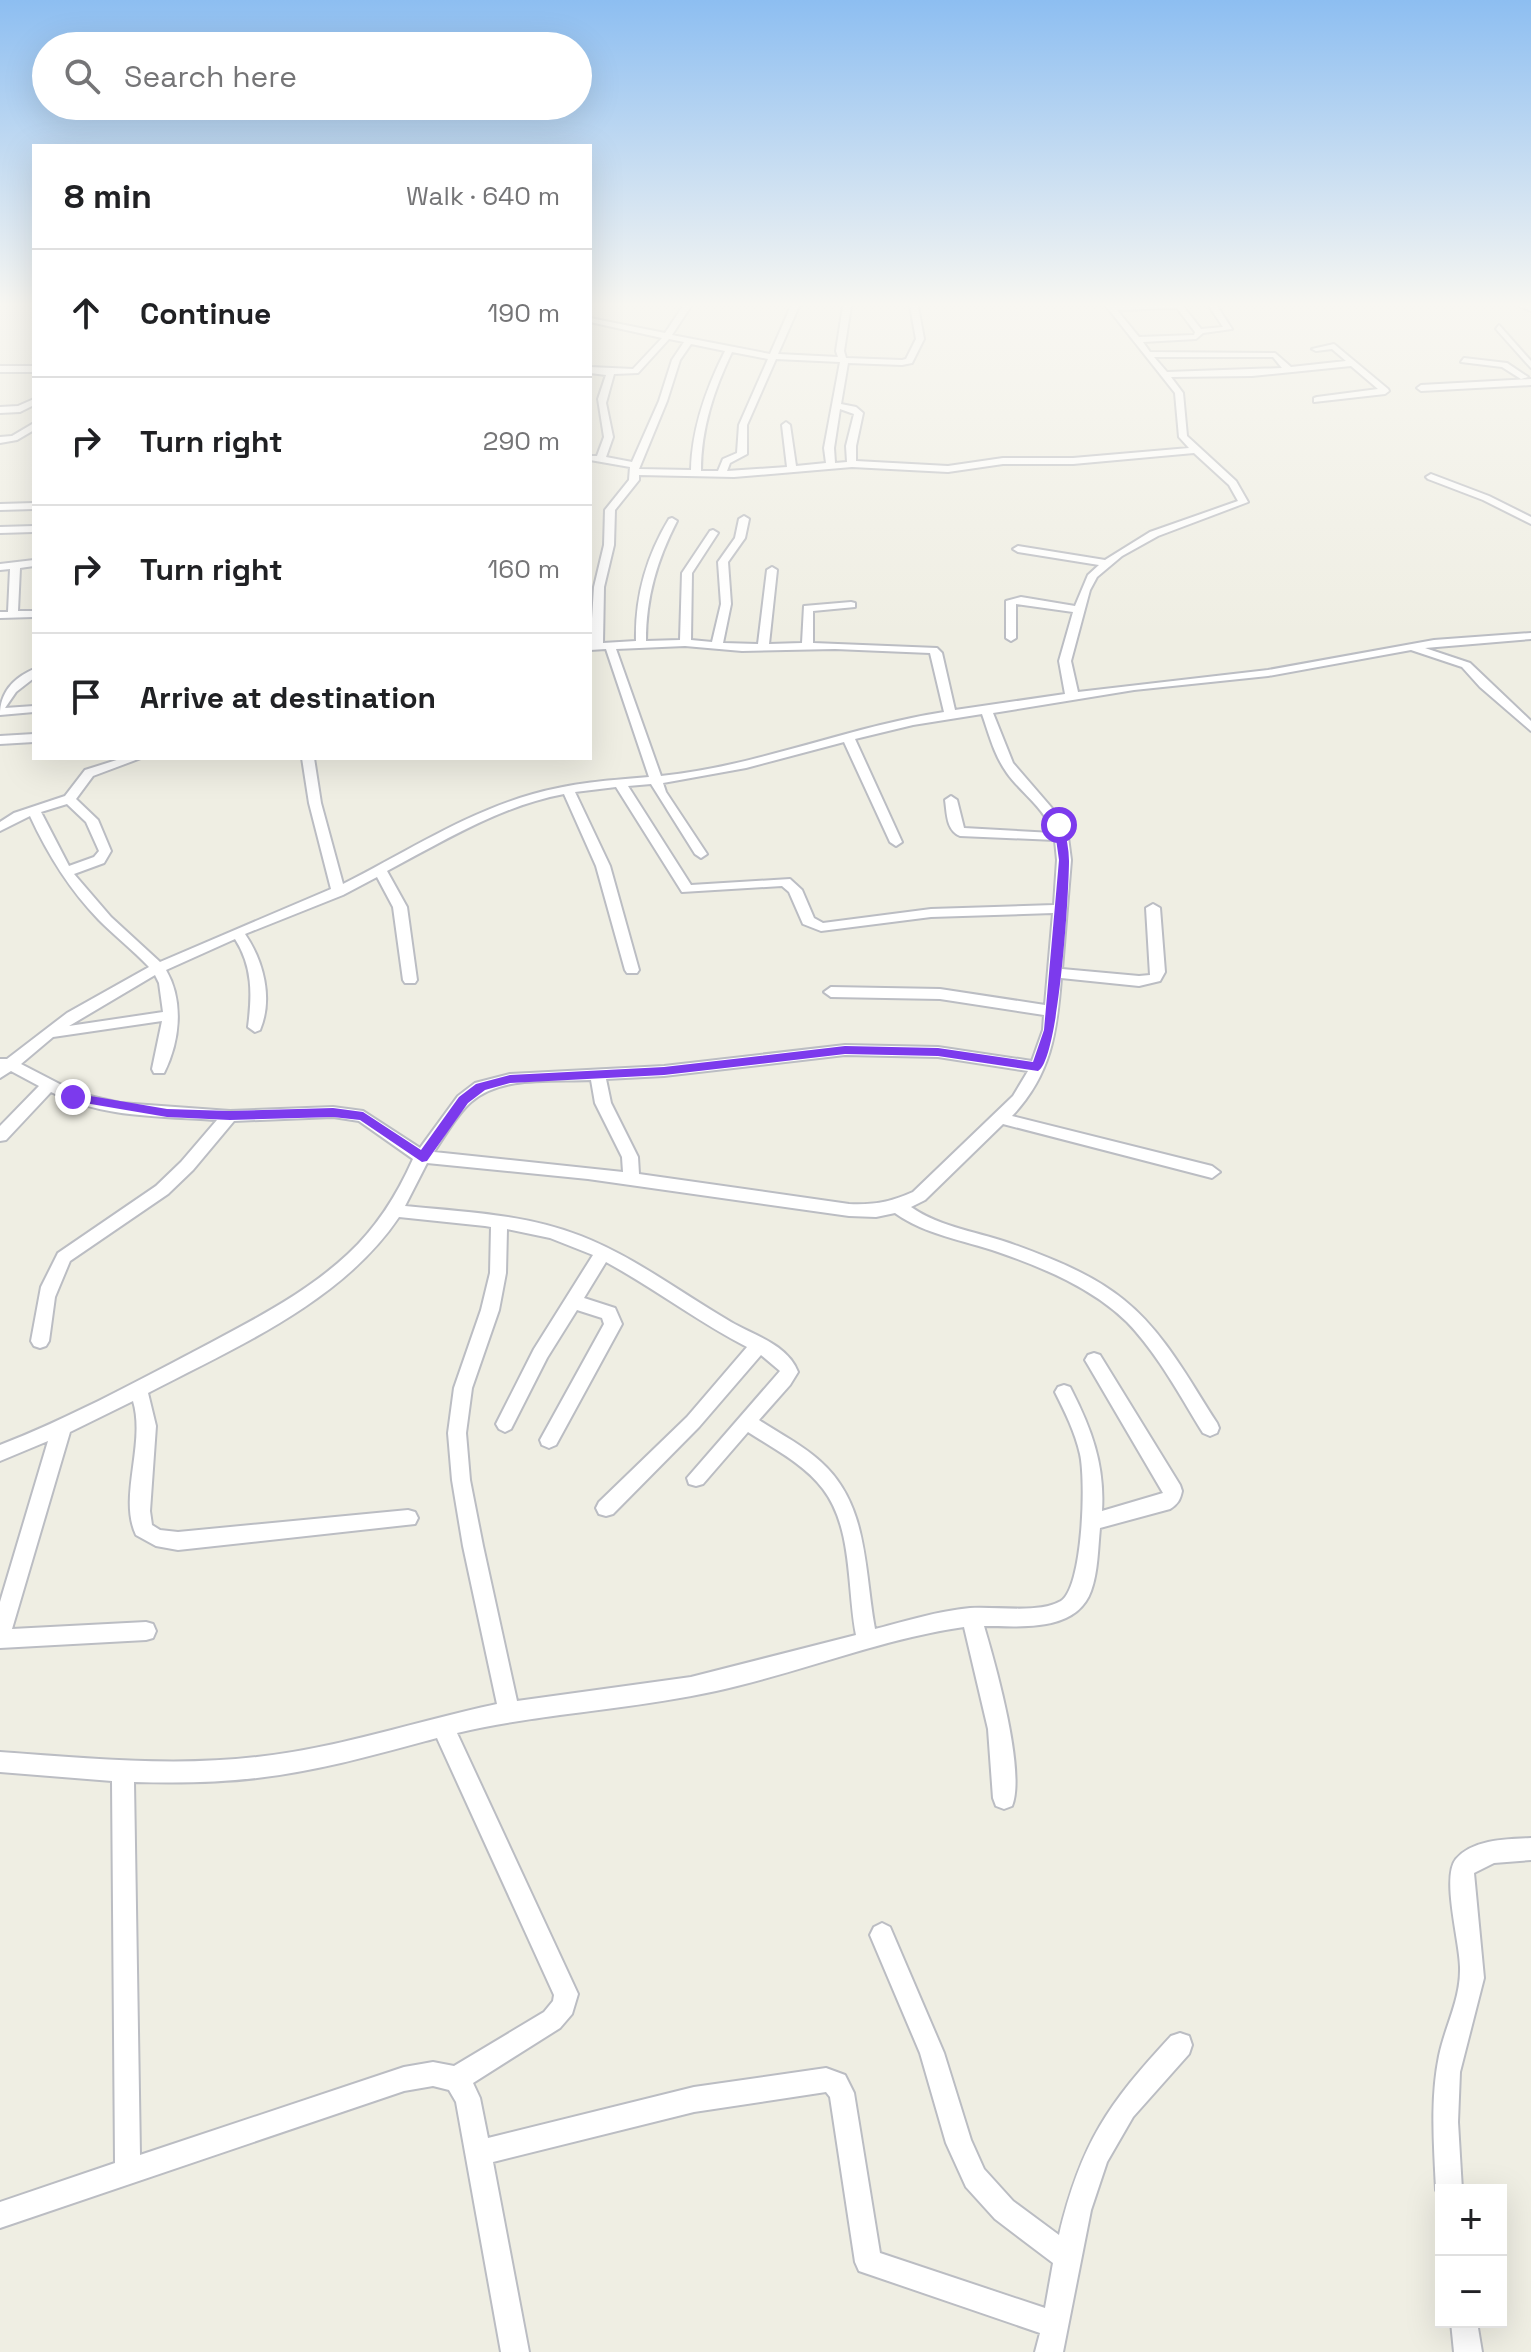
<!DOCTYPE html>
<html lang="en">
<head>
<meta charset="utf-8">
<style>
	:root { --surface:#fff; --page:#f6f6f6; --text:#202124; --muted:#757577; --line:#e0e0e0 }
	body { margin:0; font-family:"Space Grotesk",sans-serif; background:var(--page); color:var(--text) }
	.controls { position:absolute; right:24px; bottom:24px; display:grid; overflow:hidden; border-radius:0px; box-shadow:0 8px 32px #0002 }
	.controls button { width:72px; height:72px; display:grid; place-items:center; padding:0; border:0; border-bottom:2px solid var(--line); background:var(--surface); color:var(--text); font:40px sans-serif }
	.stop { position:absolute; width:24px; height:24px; margin:-18px; border:6px solid #7c3aed; border-radius:50%; background:#fff }
	.stop.end { background:#7c3aed; border-color:#fff; box-shadow:0 2px 8px #0008 }
	.list { margin:0; padding:0; list-style:none }
	h2 { display:flex; justify-content:space-between; align-items:center; height:104px; margin:0; padding:0 32px; font-size:34px }
	h2 small { font-size:26px; font-weight:400; color:var(--muted) }
	.list li { display:grid; grid-template-columns:52px 1fr auto; gap:24px; align-items:center; box-sizing:border-box; height:128px; padding:0 32px; border-top:2px solid var(--line) }
	.list b { display:block; font-size:30px; white-space:nowrap }
	.list em { font-size:26px; font-style:normal; color:var(--muted) }
	.icon { flex:none; width:44px; height:44px; fill:none; stroke:currentColor; stroke-width:2; stroke-linecap:round; stroke-linejoin:round }
	.map { position:relative; flex:none; width:1531px; height:2352px; overflow:hidden }
	.search { position:absolute; background:var(--surface); box-shadow:0 8px 32px #0002; left:32px; top:32px; width:560px; height:88px; display:flex; align-items:center; gap:20px; box-sizing:border-box; padding:0 28px; border-radius:44px; color:var(--muted); font-size:30px }
	.panel { position:absolute; background:var(--surface); box-shadow:0 8px 32px #0002; left:32px; top:144px; width:560px; height:616px; border-radius:0px }
	.map>svg:first-child { display:block }
</style>
</head>
<body>
<div class="map">
<svg width="1531" height="2352" viewBox="0 0 1531 2352">
	<rect width="100%" height="100%" fill="#efeee3"/>
	<g fill="none" stroke-linecap="round" stroke-linejoin="round">
		<defs>
			<g id="street">
				<path d="M683,306H691L672,335L770,354L791,306H799L778,354L838,357L836,351L843,306H851L844,351L846,358L902,360L906,359L916,339L910,306H918L924,339L912,363L902,365L848,363L841,404L856,407L863,413L856,446V461L948,466L1003,458H1073L1189,448L1179,437L1175,393L1106,306H1183L1201,329L1223,327L1209,306H1217L1232,329L1203,333L1196,339L1143,342L1150,352L1275,353L1291,367L1346,361L1332,349L1316,351L1312,349L1334,344L1388,389L1389,391L1385,394L1314,402V398L1317,397L1378,389L1351,366L1252,376L1171,377L1183,393L1187,436L1236,481L1248,502L1158,536L1122,556L1097,577L1090,590L1071,661L1078,692L1268,670L1434,640L1531,633V639L1425,648L1470,663L1531,721V731L1480,687L1462,667L1411,650L1268,676L1134,690L993,713L1013,763L1057,814L1068,837L1071,860L1062,969L1139,976L1150,975L1146,908L1153,904L1160,908L1165,972L1160,981L1139,986L1061,978C1057,1032 1051,1075 1012,1116L1212,1166L1220,1172L1212,1178L1003,1124L925,1200L911,1207C941,1228 980,1232 1015,1245C1053,1259 1092,1274 1124,1300C1164,1332 1189,1380 1217,1423L1219,1428L1217,1433L1210,1436L1203,1433C1180,1396 1158,1354 1127,1322C1092,1288 1044,1268 998,1252C963,1240 926,1235 895,1213L876,1217L849,1216L588,1179L427,1163L405,1206C464,1212 525,1214 581,1236C635,1257 681,1293 731,1322C755,1336 787,1344 798,1372L790,1385L759,1420C780,1434 803,1445 821,1462C869,1505 864,1571 875,1629C906,1621 938,1611 970,1608C995,1606 1039,1614 1061,1601C1083,1587 1086,1480 1080,1454C1075,1432 1065,1412 1055,1392L1058,1387L1064,1385L1070,1387C1091,1428 1105,1464 1102,1511L1163,1493L1088,1365L1085,1360L1088,1355L1094,1353L1100,1355L1180,1485L1182,1491C1180,1500 1178,1504 1170,1509L1100,1528C1098,1548 1098,1572 1091,1591C1076,1633 1019,1626 984,1626C995,1663 1026,1772 1012,1806L1004,1809L996,1806L993,1798L988,1729L964,1627C880,1639 799,1673 716,1691C630,1710 542,1713 457,1733L578,1994L572,2014L560,2028L473,2083L480,2098L488,2138L694,2087L826,2068L845,2075L854,2093L880,2253L1045,2308L1053,2263L995,2219L966,2187L946,2143L920,2053L870,1935L874,1927L882,1923L890,1927L944,2053L971,2140L984,2169L1013,2201L1059,2235C1081,2143 1108,2104 1171,2036L1180,2033L1189,2036L1192,2045L1189,2054L1133,2117L1107,2162L1091,2210L1063,2352H1035L1040,2333L859,2271L855,2262L830,2097L826,2092L694,2112L493,2162L529,2352H501L456,2102L449,2090L433,2086L404,2091L0,2228V2202L115,2163L112,1781L0,1772V1752C85,1758 172,1767 257,1757C339,1748 417,1721 497,1704L463,1546L452,1480L448,1433L454,1388L481,1310L490,1273L491,1227L485,1226L399,1217C342,1302 236,1347 148,1393L156,1426L150,1511L152,1525L160,1530L178,1532L408,1510L415,1512L418,1518L415,1524L178,1550L156,1546L136,1535C118,1497 146,1444 133,1401L70,1432L12,1629L146,1622L153,1624L156,1631L153,1638L146,1640L0,1648V1602L48,1441L0,1461V1445C67,1419 130,1385 193,1352C247,1323 303,1296 348,1254C377,1227 397,1195 413,1159L359,1121L333,1117L234,1121L193,1170L168,1194L70,1261L55,1297L49,1341L46,1346L40,1348L34,1346L31,1341L41,1287L58,1253L156,1186L181,1162L217,1120C162,1116 101,1118 51,1092L6,1140L0,1141V1126L39,1086L11,1071L0,1078V1059H7L67,1013L149,967C133,950 115,936 99,920C69,889 48,855 30,816L0,831V822L14,813L65,796L85,770L123,758H141L93,776L76,799L98,820L111,851L104,863L74,874L111,917L160,962L331,889L309,803L302,758H314L321,803L343,884C405,853 465,813 533,794C571,783 610,780 649,777L606,649L590,650L594,587L604,545L605,510L629,480L630,467L590,460V456H597L604,437L598,399L606,375L590,373V367L633,369L662,338L590,322V318L665,333ZM1177,308L1195,332L1194,335L1139,337L1117,310ZM669,339L684,342L672,360L659,401L632,462L606,457L613,437L606,403L614,374L638,373ZM691,344L725,351C706,389 692,428 691,470L639,469L667,401L680,360ZM732,352L768,359L739,425L737,453L723,459L718,471H701C701,428 714,390 732,352ZM1154,357H1273L1282,368L1167,372ZM776,359L840,362L824,448L826,463L796,466L790,425L786,422L782,425L787,467L727,471L730,463L747,454V425ZM840,409L854,414L846,446L847,462L835,463L834,448ZM1194,453L1229,485L1238,501L1150,532L1105,560L1018,546L1013,549L1018,552L1099,565L1088,575L1075,606L1021,597L1006,601V638L1011,641L1016,638V604L1073,612L1059,661L1065,694L955,710L942,653L937,648L813,643V611L855,607V603L851,602L804,606L802,643L769,644L777,570L772,567L767,570L758,644L723,643L731,604L728,562L745,538L749,519L744,516L739,519L735,538L718,562L721,604L712,642L691,640L692,573L718,533L713,530L710,531L682,573L680,640L646,641C646,597 657,560 677,521L672,518L669,519C646,557 635,597 636,641L603,643L604,587L614,545L615,510L639,480V475L734,477L852,467L948,472L1003,464H1073ZM685,646L742,651L835,649L930,653L944,712C848,727 758,766 661,776L616,649ZM982,714C989,734 994,755 1007,773C1021,793 1045,808 1053,833L964,828L957,800L951,796L945,800C947,813 946,830 960,836L1055,840L1057,860L1054,905L931,909L823,923L814,918L802,890L790,879L691,885L628,786L651,784L695,854L701,858L707,854L666,792L663,783L746,768L844,742L890,842L896,846L902,842L855,739L913,725ZM616,787L682,892L782,886L789,892L803,924L821,931L931,917L1053,913L1045,1005L940,989L831,987L824,992L831,997L940,999L1044,1015L1043,1030L1032,1061L938,1047L845,1045L664,1066L510,1074L475,1083L458,1096L420,1148L363,1111L333,1107L230,1111L120,1103L77,1093L21,1064L53,1037L162,1021L152,1069L154,1073H164C180,1041 184,1001 166,970L235,939C253,967 252,995 248,1027L255,1032L260,1030C273,999 264,962 245,934L343,895L377,877L393,907L403,980L405,983H415L417,980L407,907L387,871C444,841 500,806 564,794L596,866L625,970L627,973H637L639,970L610,866L575,792ZM67,804L86,822L99,851L94,857L69,866L41,812ZM155,975L159,983L163,1012L69,1026ZM845,1055L938,1057L1028,1071L1013,1096L913,1192C891,1202 874,1205 849,1204L639,1174L638,1157L611,1103L606,1079L664,1076ZM591,1080L595,1103L622,1157L623,1172L434,1152C445,1136 456,1115 471,1102C501,1075 554,1082 591,1080ZM507,1229L550,1238L593,1255L534,1349L496,1424L499,1429L505,1432L511,1429L547,1358L577,1310L602,1318L604,1324L540,1440L542,1445L549,1448L556,1445L622,1324L615,1308L584,1298L606,1262C654,1288 698,1322 747,1347L687,1417L599,1502L596,1508L599,1514L606,1516L613,1514L699,1427L761,1355L780,1371L687,1478L689,1484L696,1486L703,1484L748,1432C774,1449 804,1464 823,1489C853,1528 847,1589 856,1635L691,1677L517,1701L483,1546L470,1480L466,1433L472,1388L499,1310L506,1273ZM437,1738L554,1995L553,2001L544,2012L454,2066L433,2062L404,2067L140,2155L134,1782C175,1783 216,1783 257,1778C318,1771 378,1754 437,1738Z"/>
				<polygon points="1519,306 1531,306 1531,311"/>
				<polygon points="1499,325 1531,361 1531,368 1496,329"/>
				<polygon points="1464,358 1507,363 1528,377 1521,379 1502,367 1461,362"/>
				<rect x="0" y="366" width="34" height="6"/>
				<polygon points="1531,379 1531,385 1421,391 1417,388 1421,385"/>
				<polygon points="34,399 34,405 20,412 0,413 0,407 18,406"/>
				<polygon points="34,423 34,430 17,440 0,443 0,437 12,436"/>
				<polygon points="1431,474 1489,496 1531,517 1531,524 1483,500 1428,479 1426,477"/>
				<polygon points="34,503 34,509 0,510 0,504"/>
				<polygon points="34,526 34,532 0,533 0,527"/>
				<polygon points="34,560 34,566 20,568 18,611 34,611 34,617 0,618 0,612 8,612 10,569 0,570 0,564"/>
				<path d="M34,669V678L16,692L5,708L34,706V712L0,715C0,693 13,678 34,669Z"/>
				<polygon points="34,734 34,742 0,744 0,736"/>
				<path d="M1531,1838V1860L1494,1863L1474,1873L1484,1978L1460,2072L1458,2122L1462,2190H1441V2199L1436,2190C1434,2145 1430,2100 1439,2056C1445,2026 1461,1999 1460,1967C1460,1943 1441,1877 1456,1859C1473,1839 1507,1839 1531,1838Z"/>
				<polygon points="1451,2322 1477,2322 1482,2352 1454,2352"/>
			</g>
		</defs>
		<use href="#street" stroke="#bbbdc3" stroke-width="4"/>
		<use href="#street" fill="#fff" fill-rule="evenodd"/>
	</g>
	<linearGradient id="sky" x2="0" y2="1"><stop stop-color="#8dbef1"/><stop offset="0.48" stop-color="#f8f7f2"/><stop offset="1" stop-color="#f8f7f2" stop-opacity="0"/></linearGradient>
	<rect width="1531" height="635" fill="url(#sky)"/>
	<path fill="#7c3aed" d="M1059,822L1064,825C1066,837 1069,849 1069,861C1069,892 1059,1060 1038,1071L938,1056L845,1054L664,1075L510,1083L485,1090L468,1103L427,1161L422,1162L360,1120L333,1117L230,1120L167,1117L73,1101L67,1097L73,1093L167,1109L230,1111L333,1108L363,1112L421,1150L459,1097L476,1084L510,1075L664,1067L845,1046L938,1048L1033,1062L1044,1030L1059,860L1054,825Z"/>
</svg>
<div class="controls">
<button>+</button>
<button>−</button>
</div>
<div class="stop" style="left:1059px;top:825px"></div>
<div class="stop end" style="left:73px;top:1097px"></div>
<div class="search"><svg class="icon" aria-label="search" viewBox="0 0 24 24"><circle cx="10" cy="10" r="6"/><path d="M15 15l6 6"/></svg>Search here</div>
<section class="panel">
<h2>8 min<small>Walk · 640 m</small></h2>
<ul class="list">
<li><svg class="icon" aria-label="ahead" viewBox="0 0 24 24"><path d="M12 20V5M6 11l6-6 6 6"/></svg><div><b>Continue</b></div><em>190 m</em></li>
<li><svg class="icon" aria-label="right" viewBox="0 0 24 24"><path d="M7 20v-9h11M14 6l5 5-5 5"/></svg><div><b>Turn right</b></div><em>290 m</em></li>
<li><svg class="icon" aria-label="right" viewBox="0 0 24 24"><path d="M7 20v-9h11M14 6l5 5-5 5"/></svg><div><b>Turn right</b></div><em>160 m</em></li>
<li><svg class="icon" aria-label="arrive" viewBox="0 0 24 24"><path d="M6 21V4h12l-3 4 3 4H6"/></svg><div><b>Arrive at destination</b></div></li>
</ul>
</section>
</div>
</body>
</html>
